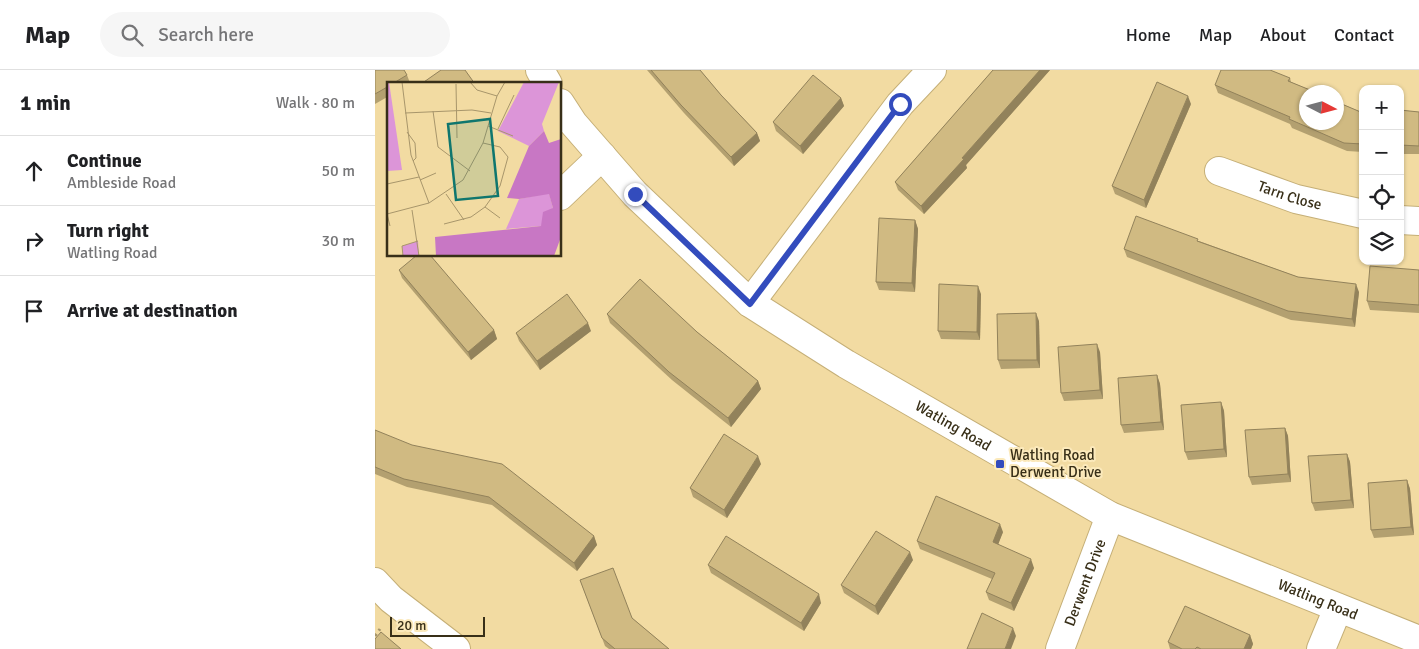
<!DOCTYPE html>
<html lang="en">
<head>
<meta charset="utf-8">
<style>
	:root { --surface:#fff; --page:#f6f6f6; --text:#202124; --muted:#757577; --line:#e0e0e0 }
	body { margin:0; font-family:Signika,sans-serif; background:var(--page); color:var(--text) }
	.controls { position:absolute; right:15px; top:15px; display:grid; overflow:hidden; border-radius:10px; box-shadow:0 1px 4px #0004 }
	.controls button { width:45px; height:45px; display:grid; place-items:center; padding:0; border:0; border-bottom:1px solid var(--line); background:var(--surface); color:var(--text); font:25px sans-serif }
	.compass { position:absolute; left:924px; top:15px; width:45px; height:45px; border-radius:50%; background:var(--surface); box-shadow:0 1px 4px #0004; rotate:96deg }
	.scale { position:absolute; left:15px; bottom:12px; width:95px; box-sizing:border-box; padding-left:5px; border:2px solid #382f18; border-top:0; font-size:14px; line-height:18px; white-space:nowrap; color:#382f18; -webkit-text-stroke:4px #fbe9bb; paint-order:stroke }
	.stop { position:absolute; width:15px; height:15px; margin:-11px; border:4px solid #334cbd; border-radius:50%; background:#fff }
	.stop.end { background:#334cbd; border-color:#fff; box-shadow:0 1px 5px #0008 }
	.list { margin:0; padding:0; list-style:none }
	h2 { display:flex; justify-content:space-between; align-items:center; height:65px; margin:0; padding:0 20px; font-size:21px }
	h2 small { font-size:16px; font-weight:400; color:var(--muted) }
	.list li { display:grid; grid-template-columns:32px 1fr auto; gap:15px; align-items:center; box-sizing:border-box; height:70px; padding:0 20px; border-top:1px solid var(--line) }
	.list b { display:block; font-size:19px; white-space:nowrap }
	.list p { margin:0; font-size:16px; white-space:nowrap; color:var(--muted) }
	.list em { font-size:16px; font-style:normal; color:var(--muted) }
	.icon { flex:none; width:28px; height:28px; fill:none; stroke:currentColor; stroke-width:2; stroke-linecap:round; stroke-linejoin:round }
	.map { position:relative; flex:none; width:1044px; height:579px; overflow:hidden }
	header { display:flex; align-items:center; gap:30px; box-sizing:border-box; height:70px; padding:0 25px; background:var(--surface); border-bottom:1px solid var(--line) }
	header strong { font-size:24px }
	nav { display:flex; gap:28px; margin-inline-start:auto; font-size:18px }
	.search { width:350px; height:45px; background:var(--page); display:flex; align-items:center; gap:12px; box-sizing:border-box; padding:0 18px; border-radius:28px; color:var(--muted); font-size:19px }
	main { display:flex }
	aside { flex:1; background:var(--surface) }
	.map>svg:first-child { display:block }
</style>
</head>
<body>
<header>
<strong>Map</strong>
<div class="search"><svg class="icon" aria-label="search" viewBox="0 0 24 24"><circle cx="10" cy="10" r="6"/><path d="M15 15l6 6"/></svg>Search here</div>
<nav><a>Home</a><a>Map</a><a>About</a><a>Contact</a></nav>
</header>
<main>
<aside>
<h2>1 min<small>Walk · 80 m</small></h2>
<ul class="list">
<li><svg class="icon" aria-label="ahead" viewBox="0 0 24 24"><path d="M12 20V5M6 11l6-6 6 6"/></svg><div><b>Continue</b><p>Ambleside Road</p></div><em>50 m</em></li>
<li><svg class="icon" aria-label="right" viewBox="0 0 24 24"><path d="M7 20v-9h11M14 6l5 5-5 5"/></svg><div><b>Turn right</b><p>Watling Road</p></div><em>30 m</em></li>
<li><svg class="icon" aria-label="arrive" viewBox="0 0 24 24"><path d="M6 21V4h12l-3 4 3 4H6"/></svg><div><b>Arrive at destination</b></div></li>
</ul>
</aside>
<div class="map">
<svg width="1044" height="579" viewBox="0 0 1044 579">
	<rect width="100%" height="100%" fill="#f2dba2"/>
	<g fill="none" stroke-linecap="round" stroke-linejoin="round">
		<defs>
			<g id="minor">
				<polyline points="165,0 173,14"/>
				<path id="s1" d="M185,33L198,53L260,124L375,233L471,294L735,446L1044,570"/>
				<path id="s2" d="M844,101L921,129L988,144"/>
				<polyline points="185,126 227,86"/>
				<polyline points="1025,150 1044,151"/>
				<polyline points="375,233 525,34 557,0"/>
				<polyline points="0,512 16,529 81,579"/>
				<path id="s3" d="M685,579L735,446"/>
				<polyline points="946,579 963,538"/>
			</g>
		</defs>
		<use href="#minor" stroke="#c5af77" stroke-width="30"/>
		<polyline stroke="#a6956a" stroke-width="3" stroke-dasharray="2.5 4" stroke-linecap="butt" points="0,566 5,559"/>
		<use href="#minor" stroke="#fff" stroke-width="28"/>
	</g>
	<g fill="#b3a070">
		<polygon points="0,0 32,5 35,13 14,14 14,26 0,34"/>
		<polygon points="272,0 325,0 346,25 382,63 385,71 359,96 309,43"/>
		<polygon points="618,0 675,0 591,95 592,98 549,144 523,120 520,112"/>
		<polygon points="915,8 916,12 988,43 988,82 972,81 917,58 915,54 843,23 840,15"/>
		<polygon points="466,28 469,36 428,84 401,61 398,52"/>
		<polygon points="816,34 771,138 740,124 737,116"/>
		<polygon points="1025,40 1044,42 1044,84 1025,84"/>
		<polygon points="540,150 543,159 540,222 504,220 501,212"/>
		<polygon points="824,171 923,207 984,222 980,257 916,250 752,187 749,179"/>
		<polygon points="24,200 119,260 122,269 96,290 27,208"/>
		<polygon points="1044,200 1044,243 995,240 992,231"/>
		<polygon points="606,224 605,270 566,269 563,261"/>
		<polygon points="232,244 322,262 383,311 386,319 356,357 297,310 235,253"/>
		<polygon points="664,251 665,298 626,299 623,290"/>
		<polygon points="216,261 165,300 144,271 141,263"/>
		<polygon points="725,282 728,329 689,331 686,323"/>
		<polygon points="782,305 785,314 789,360 749,363 746,355"/>
		<polygon points="846,332 849,341 852,387 813,390 810,382"/>
		<polygon points="910,358 913,366 916,412 877,415 874,407"/>
		<polygon points="0,360 219,466 222,475 202,501 117,435 32,417 0,404"/>
		<polygon points="972,384 975,392 979,438 940,441 937,433"/>
		<polygon points="386,394 352,448 318,427 315,418"/>
		<polygon points="1032,410 1035,419 1039,465 999,468 996,460"/>
		<polygon points="628,462 623,474 659,498 639,541 614,530 611,522 617,509 545,479 542,471"/>
		<polygon points="538,490 503,545 469,523 466,515"/>
		<polygon points="333,495 446,533 429,561 336,503"/>
		<polygon points="205,510 257,548 294,579 234,579 230,576"/>
		<polygon points="875,565 878,574 876,579 795,579 793,572"/>
	</g>
	<g fill="#92825b">
		<polygon points="665,0 675,0 591,95 592,98 549,144 546,136 587,88"/>
		<polygon points="813,26 816,34 771,138 769,130"/>
		<polygon points="466,28 469,36 428,84 425,76"/>
		<polygon points="382,63 385,71 359,96 356,87"/>
		<polygon points="540,150 543,159 540,222 537,213"/>
		<polygon points="981,214 984,222 980,257 977,249"/>
		<polygon points="603,216 606,224 605,270 602,262"/>
		<polygon points="661,243 664,251 665,298 662,290"/>
		<polygon points="213,253 216,261 165,300 162,291"/>
		<polygon points="119,260 122,269 96,290 93,282"/>
		<polygon points="722,274 725,282 728,329 725,320"/>
		<polygon points="782,305 785,314 789,360 786,352"/>
		<polygon points="383,311 386,319 356,357 353,348"/>
		<polygon points="846,332 849,341 852,387 849,379"/>
		<polygon points="910,358 913,366 916,412 913,404"/>
		<polygon points="972,384 975,392 979,438 976,430"/>
		<polygon points="383,386 386,394 352,448 349,440"/>
		<polygon points="1032,410 1035,419 1039,465 1036,457"/>
		<polygon points="625,454 628,462 621,480 618,472"/>
		<polygon points="219,466 222,475 202,501 199,493"/>
		<polygon points="535,482 538,490 503,545 500,536"/>
		<polygon points="656,489 659,498 639,541 636,533"/>
		<polygon points="444,524 446,533 429,561 426,553"/>
		<polygon points="638,558 641,566 636,579 630,579"/>
		<polygon points="875,565 878,574 876,579 869,579"/>
	</g>
	<g fill="#d0ba82" stroke="#92825b">
		<polygon points="0,0 29,0 32,5 17,14 14,14 14,16 0,24"/>
		<polygon points="66,0 90,0 100,14 46,14"/>
		<polygon points="276,0 325,0 346,25 382,63 356,87 306,35"/>
		<polygon points="618,0 665,0 587,88 589,89 546,136 520,112"/>
		<polygon points="846,0 895,0 915,8 913,11 940,22 932,22 932,52 962,52 962,32 988,43 988,74 969,73 914,49 915,47 840,15"/>
		<polygon points="438,5 466,28 425,76 398,52"/>
		<polygon points="782,12 813,26 769,130 737,116"/>
		<polygon points="1025,40 1044,42 1044,76 1025,75"/>
		<polygon points="761,146 823,169 822,171 923,207 981,214 977,249 913,241 749,179"/>
		<polygon points="504,148 540,150 537,213 501,212"/>
		<polygon points="42,185 55,185 119,260 93,282 24,200"/>
		<polygon points="995,196 1044,200 1044,235 992,231"/>
		<polygon points="265,209 322,262 383,311 353,348 294,302 232,244"/>
		<polygon points="564,214 603,216 602,262 563,261"/>
		<polygon points="192,224 213,253 162,291 141,263"/>
		<polygon points="661,243 662,290 623,290 622,244"/>
		<polygon points="722,274 725,320 686,323 683,277"/>
		<polygon points="782,305 786,352 746,355 743,308"/>
		<polygon points="846,332 849,379 810,382 806,335"/>
		<polygon points="910,358 913,404 874,407 870,360"/>
		<polygon points="0,360 37,375 127,394 219,466 199,493 114,427 29,409 0,397"/>
		<polygon points="349,364 383,386 349,440 315,418"/>
		<polygon points="972,384 976,430 937,433 933,386"/>
		<polygon points="1032,410 1036,457 996,460 993,413"/>
		<polygon points="561,426 625,454 618,472 656,489 636,533 611,522 620,503 542,471"/>
		<polygon points="501,461 535,482 500,536 466,515"/>
		<polygon points="351,466 444,524 426,553 333,495"/>
		<polygon points="238,498 257,548 294,579 240,579 227,568 205,510"/>
		<polygon points="810,536 875,565 869,579 826,579 822,577 820,579 807,579 793,572"/>
		<polygon points="607,543 638,558 630,579 592,579"/>
		<polygon points="6,562 26,579 0,579 0,569"/>
	</g>
	<g fill="none" stroke-linecap="round" stroke-linejoin="round">
		<polyline stroke="#334cbd" stroke-width="6" points="260,124 375,234 525,34"/>
	</g>
	<rect fill="#334cbd" stroke="#fbe9bb" stroke-width="2" x="620" y="389" width="10" height="10" rx="2.5"/>
	<g text-anchor="middle" stroke-width="4" stroke-linejoin="round" paint-order="stroke">
		<g font-size="15" fill="#382f18" stroke="#fbe9bb">
			<text dy="5" stroke="none"><textPath href="#s2" startOffset="75">Tarn Close</textPath></text>
			<text dy="5" stroke="none"><textPath href="#s1" startOffset="514">Watling Road</textPath></text>
			<text dy="5" stroke="none"><textPath href="#s3" startOffset="71">Derwent Drive</textPath></text>
			<text dy="5" stroke="none"><textPath href="#s1" startOffset="919">Watling Road</textPath></text>
		</g>
		<g font-size="15" fill="#382f18" stroke="#fbe9bb" text-anchor="start">
			<text x="635" y="390">Watling Road<tspan x="635" dy="17">Derwent Drive</tspan></text>
		</g>
	</g>
	<g transform="translate(12 12)">
		<rect width="174" height="174" fill="#f2dba2"/>
		<path d="M137,0H172L155,42L157,49L142,64L111,49ZM162,111L166,126L154,144L119,147L132,117ZM31,159L32,174H16L15,164Z" fill="#dc95d8"/>
		<path d="M157,49L162,61L174,57V155L167,174H49L48,155L154,144L156,130L166,126L162,112L132,117L120,116L142,64Z" fill="#c877c4"/>
		<path d="M0,0H2L15,88L0,89Z" fill="#dc95d8"/>
		<path fill="none" stroke="#a8966b" stroke-width="1" d="M15,0L24,73L42,121M83,0L90,8L110,14M69,2L70,56M46,29L51,65L83,89M18,31L85,28L104,31M101,44L126,54M111,47L127,13M20,50L28,61L29,76L26,79M33,98L49,91M0,102L32,95M59,112L77,138M98,125L113,136M25,128L32,174M57,142L84,135L98,125L113,104L121,75L113,65L96,61M3,144L0,132L42,121L76,98L96,61L110,14L118,0M16,174L15,164L31,159"/>
		<path fill="#0f766e" fill-opacity="0.15" stroke="#0f766e" stroke-width="2.5" d="M103,37L111,114L69,118L61,42Z"/>
		<rect width="174" height="174" fill="none" stroke="#382f18" stroke-width="2.5"/>
	</g>
</svg>
<div class="controls">
<button>+</button>
<button>−</button>
<button><svg class="icon" aria-label="locate" viewBox="0 0 24 24"><circle cx="12" cy="12" r="6"/><path d="M12 2v4M12 18v4M2 12h4M18 12h4"/></svg></button>
<button><svg class="icon" aria-label="layers" viewBox="0 0 24 24"><path d="M12 4l9 5-9 5-9-5zM3 14l9 5 9-5"/></svg></button>
</div>
<svg class="compass" viewBox="-18 -18 36 36"><path d="M0-13l5 13h-10z" fill="#e53935"/><path d="M0 13l5-13h-10z" fill="#757577"/></svg>
<div class="scale">20 m</div>
<div class="stop" style="left:525px;top:34px"></div>
<div class="stop end" style="left:260px;top:124px"></div>
</div>
</main>
</body>
</html>
